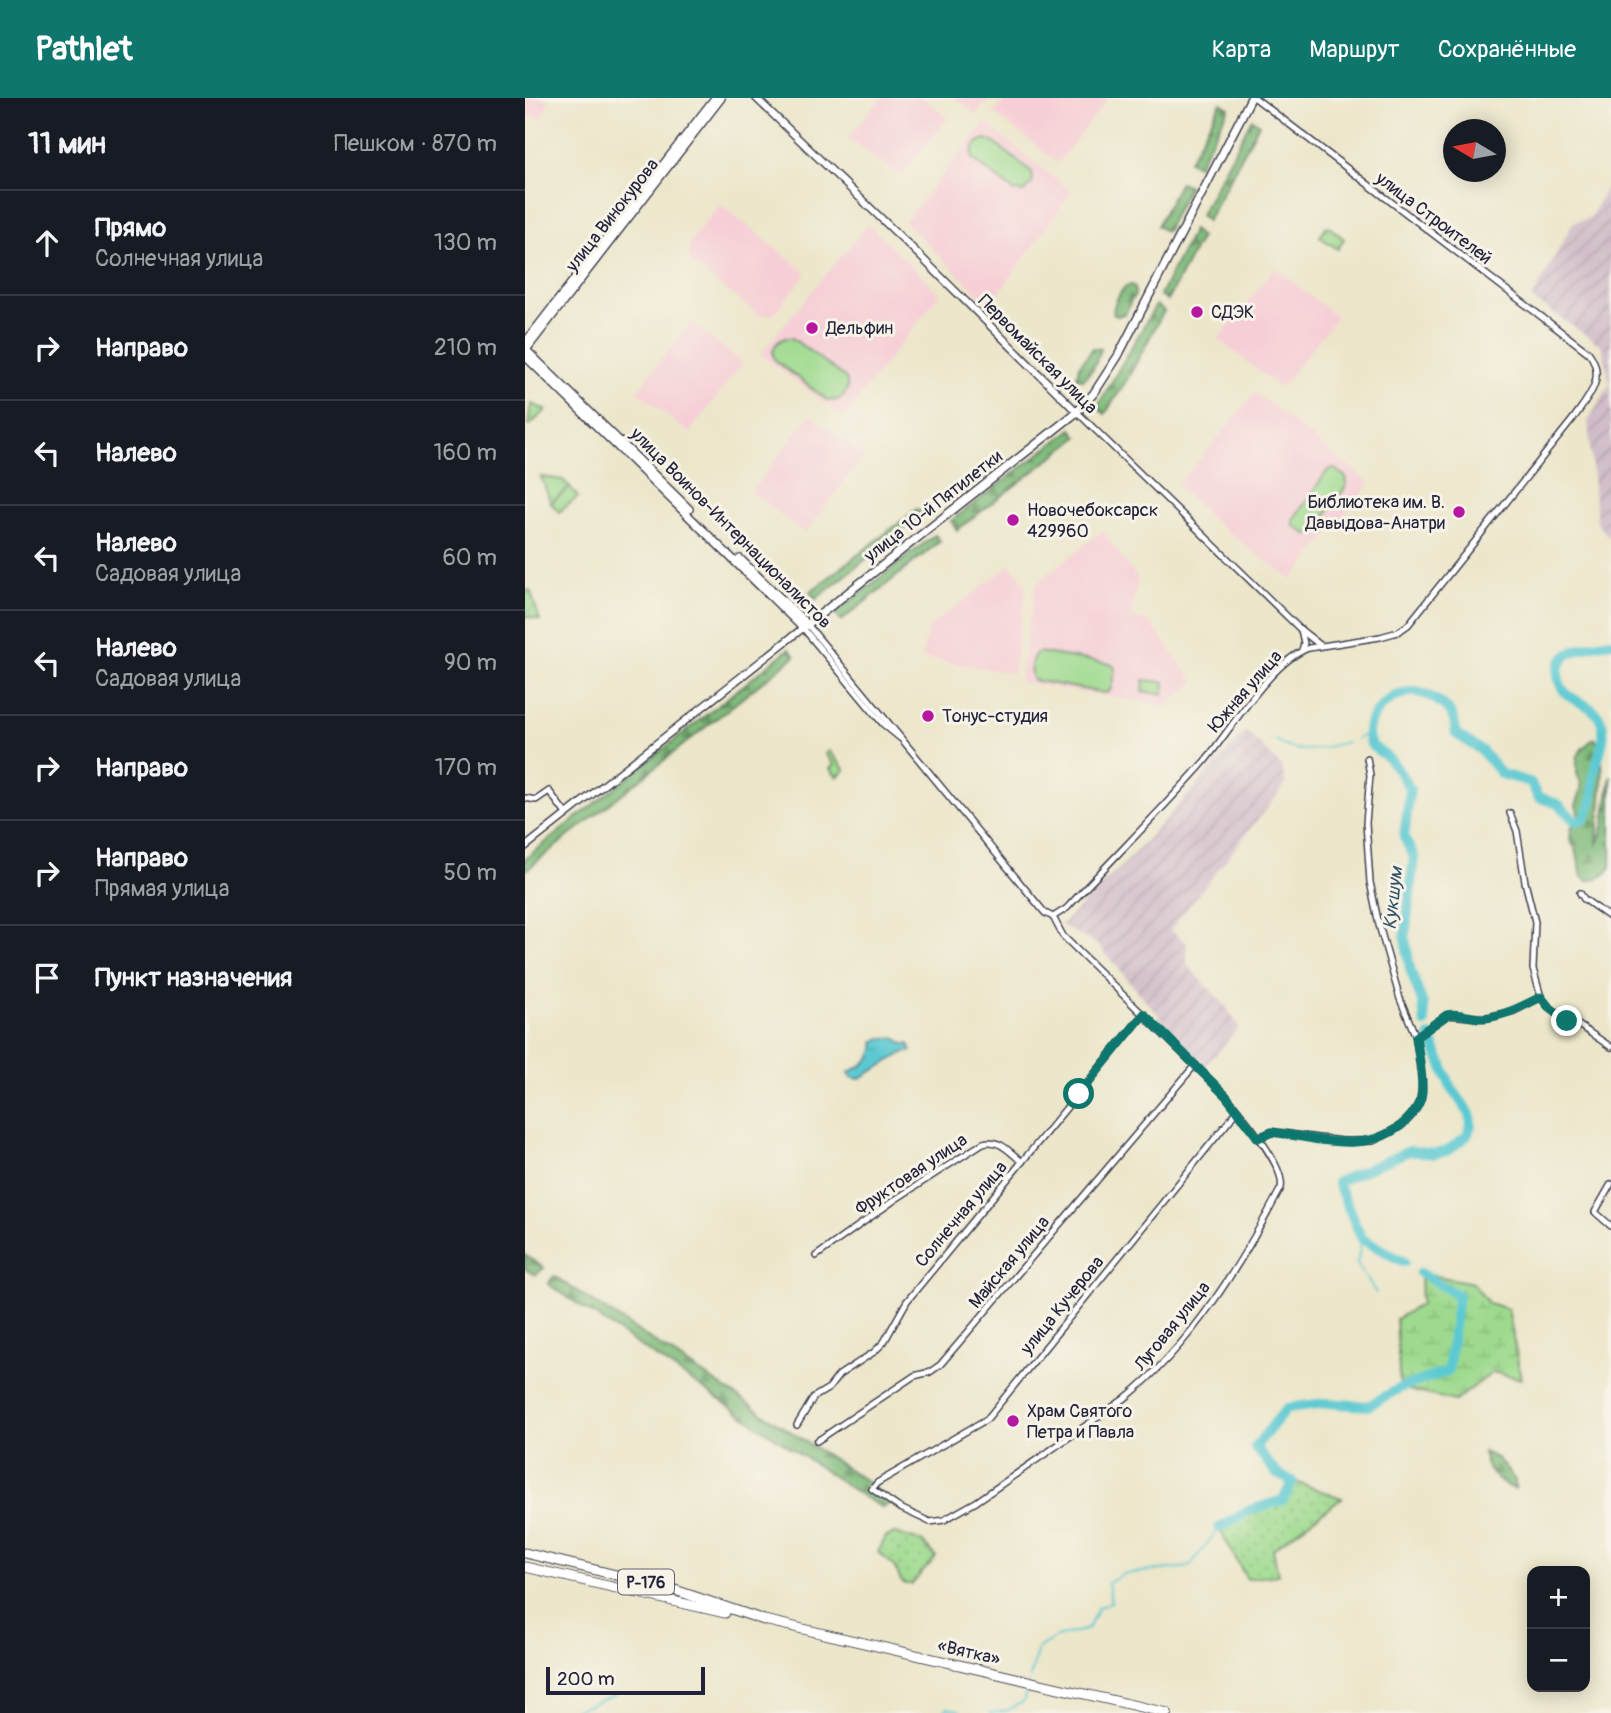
<!DOCTYPE html>
<html lang="ru">
<head>
<meta charset="utf-8">
<style>
	:root { --surface:#171b24; --page:#242831; --text:#f1f3f6; --muted:#9ea1a6; --line:#363941; --accent:#0f766e }
	body { margin:0; font-family:Pangolin,sans-serif; background:var(--page); color:var(--text) }
	.controls { position:absolute; right:21px; bottom:21px; display:grid; overflow:hidden; border-radius:14px; box-shadow:0 4px 18px #0003 }
	.controls button { width:63px; height:63px; display:grid; place-items:center; padding:0; border:0; border-bottom:2px solid var(--line); background:var(--surface); color:var(--text); font:35px sans-serif }
	.compass { position:absolute; left:918px; top:21px; width:63px; height:63px; border-radius:50%; background:var(--surface); box-shadow:0 4px 18px #0003; rotate:280deg }
	.scale { position:absolute; left:21px; bottom:18px; width:159px; box-sizing:border-box; padding-left:7px; border:4px solid #22223b; border-top:0; font-size:19px; line-height:24px; white-space:nowrap; color:#22223b; -webkit-text-stroke:5px #f7f3e8; paint-order:stroke }
	.stop { position:absolute; width:21px; height:21px; margin:-16px; border:5px solid #0f766e; border-radius:50%; background:#fff }
	.stop.end { background:#0f766e; border-color:#fff; box-shadow:0 2px 7px #0008 }
	.list { margin:0; padding:0; list-style:none }
	h2 { display:flex; justify-content:space-between; align-items:center; height:91px; margin:0; padding:0 28px; font-size:30px }
	h2 small { font-size:23px; font-weight:400; color:var(--muted) }
	.list li { display:grid; grid-template-columns:46px 1fr auto; gap:21px; align-items:center; box-sizing:border-box; height:105px; padding:0 28px; border-top:2px solid var(--line) }
	.list b { display:block; font-size:26px; white-space:nowrap }
	.list p { margin:0; font-size:23px; white-space:nowrap; color:var(--muted) }
	.list em { font-size:23px; font-style:normal; color:var(--muted) }
	.icon { flex:none; width:38px; height:38px; fill:none; stroke:currentColor; stroke-width:2; stroke-linecap:round; stroke-linejoin:round }
	.map { position:relative; flex:none; width:1086px; height:1615px; overflow:hidden }
	header { display:flex; align-items:center; gap:42px; box-sizing:border-box; height:98px; padding:0 35px; background:var(--accent); color:#fff }
	header strong { font-size:33px }
	nav { display:flex; gap:38px; margin-inline-start:auto; font-size:24px }
	main { display:flex }
	aside { flex:1; background:var(--surface) }
	.map>svg:first-child { display:block }
</style>
</head>
<body>
<header>
<strong>Pathlet</strong>
<nav><a>Карта</a><a>Маршрут</a><a>Сохранённые</a></nav>
</header>
<main>
<aside>
<h2>11 мин<small>Пешком · 870 m</small></h2>
<ul class="list">
<li><svg class="icon" aria-label="ahead" viewBox="0 0 24 24"><path d="M12 20V5M6 11l6-6 6 6"/></svg><div><b>Прямо</b><p>Солнечная улица</p></div><em>130 m</em></li>
<li><svg class="icon" aria-label="right" viewBox="0 0 24 24"><path d="M7 20v-9h11M14 6l5 5-5 5"/></svg><div><b>Направо</b></div><em>210 m</em></li>
<li><svg class="icon" aria-label="left" viewBox="0 0 24 24"><path d="M17 20v-9H6M10 6l-5 5 5 5"/></svg><div><b>Налево</b></div><em>160 m</em></li>
<li><svg class="icon" aria-label="left" viewBox="0 0 24 24"><path d="M17 20v-9H6M10 6l-5 5 5 5"/></svg><div><b>Налево</b><p>Садовая улица</p></div><em>60 m</em></li>
<li><svg class="icon" aria-label="left" viewBox="0 0 24 24"><path d="M17 20v-9H6M10 6l-5 5 5 5"/></svg><div><b>Налево</b><p>Садовая улица</p></div><em>90 m</em></li>
<li><svg class="icon" aria-label="right" viewBox="0 0 24 24"><path d="M7 20v-9h11M14 6l5 5-5 5"/></svg><div><b>Направо</b></div><em>170 m</em></li>
<li><svg class="icon" aria-label="right" viewBox="0 0 24 24"><path d="M7 20v-9h11M14 6l5 5-5 5"/></svg><div><b>Направо</b><p>Прямая улица</p></div><em>50 m</em></li>
<li><svg class="icon" aria-label="arrive" viewBox="0 0 24 24"><path d="M6 21V4h12l-3 4 3 4H6"/></svg><div><b>Пункт назначения</b></div></li>
</ul>
</aside>
<div class="map">
<svg width="1086" height="1615" viewBox="0 0 1086 1615">
	<defs>
		<pattern id="industrial-furrows" width="10" height="10" patternUnits="userSpaceOnUse" patternTransform="scale(1.75)"><rect width="10" height="10" fill="#d1bdc9"/><path d="M-1 1l2-2M0 10L10 0M9 11l2-2" fill="none" stroke="#b3a2ae"/></pattern>
		<pattern id="grass-dots" width="8" height="8" patternUnits="userSpaceOnUse" patternTransform="scale(1.75)"><rect width="8" height="8" fill="#9eda8e"/><path d="M2 2h.1M6 6h.1" fill="none" stroke="#88bb7b" stroke-width="1.8" stroke-linecap="round"/></pattern>
		<pattern id="forest-firs" width="22" height="20" patternUnits="userSpaceOnUse" patternTransform="scale(1.75)"><rect width="22" height="20" fill="#7eba79"/><path d="M5 1l3.5 6h-7zM16 11l3.5 6h-7z" fill="#679764"/></pattern>
		<pattern id="wetland-marsh" width="20" height="14" patternUnits="userSpaceOnUse" patternTransform="scale(1.75)"><rect width="20" height="14" fill="#9eda8e"/><path d="M1 5h8M5 5V1M11 12h8M15 12V8" fill="none" stroke="#88bb7b"/></pattern>
		<pattern id="park-crowns" width="20" height="18" patternUnits="userSpaceOnUse" patternTransform="scale(1.75)"><rect width="20" height="18" fill="#9eda8e"/><path d="M2 6a3 3 0 1 1 6 0M12 15a3 3 0 1 1 6 0" fill="none" stroke="#88bb7b"/></pattern>
		<pattern id="water-ripples" width="26" height="14" patternUnits="userSpaceOnUse" patternTransform="scale(1.75)"><rect width="26" height="14" fill="#5cc9d2"/><path d="M2 4q2-2 4 0t4 0M15 11q2-2 4 0t4 0" fill="none" stroke="#50acb5"/></pattern>
	</defs>
	<rect width="100%" height="100%" fill="#f7f3e8"/>
	<filter id="ink" filterUnits="userSpaceOnUse"><feTurbulence type="fractalNoise" baseFrequency=".0143" numOctaves="2"/><feDisplacementMap in="SourceGraphic" scale="14" xChannelSelector="R" yChannelSelector="G"/><feConvolveMatrix kernelMatrix="1 2 1 2 8 2 1 2 1" color-interpolation-filters="sRGB"/></filter>
	<filter id="wash" filterUnits="userSpaceOnUse"><feTurbulence type="fractalNoise" baseFrequency=".00686" numOctaves="4" result="noise"/><feDisplacementMap in="SourceGraphic" scale="28" xChannelSelector="R" yChannelSelector="G"/><feGaussianBlur stdDeviation="1.57" result="paint"/><feColorMatrix in="noise" values="0 0 0 0 0 0 0 0 0 0 0 0 0 0 0 0 0 1.4 0 .05"/><feComposite in="paint" operator="in"/></filter>
	<g filter="url(#wash)">
		<rect width="100%" height="100%" fill="#ece6ca"/>
		<g fill="#f6cfd6">
			<polygon points="0,0 24,0 17,22 0,16"/>
			<polygon points="356,0 398,0 423,20 376,79 323,40"/>
			<polygon points="430,0 464,0 451,17"/>
			<polygon points="481,0 582,0 583,1 533,65 469,15"/>
			<polygon points="460,25 547,94 465,207 379,124"/>
			<polygon points="195,106 282,175 248,217 233,217 164,163 165,144"/>
			<polygon points="343,126 415,196 318,319 235,256"/>
			<polygon points="750,170 812,219 755,290 693,241"/>
			<polygon points="166,224 218,265 164,335 112,293"/>
			<polygon points="731,295 845,385 767,482 697,430 652,388"/>
			<polygon points="285,317 339,358 280,435 226,394"/>
			<polygon points="577,433 613,481 606,520 623,523 670,584 642,608 494,584 511,486"/>
			<polygon points="485,467 502,489 488,575 397,560 403,530"/>
		</g>
		<g fill="url(#industrial-furrows)">
			<polygon points="1086,80 1086,441 1072,425 1063,323 1085,286 1077,248 1007,201 1048,125 1066,119"/>
			<polygon points="721,633 757,669 761,686 645,832 662,846 662,867 699,906 714,929 679,970 573,847 536,827 601,764"/>
		</g>
		<g fill="url(#grass-dots)" stroke="#607e64" stroke-width="2">
			<polygon points="768,1383 817,1400 748,1451 753,1477 722,1481 694,1430 725,1412 758,1402"/>
			<path d="M370,1435L398,1444L411,1459L387,1486C374,1487 376,1481 371,1472C368,1465 358,1459 353,1454L361,1439Z"/>
		</g>
		<g fill="url(#forest-firs)" stroke="#506e5a" stroke-width="2">
			<polygon points="696,5 704,10 673,67 664,63"/>
			<polygon points="727,21 734,26 682,123 675,117"/>
			<polygon points="655,84 664,88 641,133 632,128"/>
			<polygon points="668,132 676,139 642,203 635,197"/>
			<path d="M607,187L610,189V197L606,202L601,215L593,218L589,217C586,209 595,194 601,188Z"/>
			<polygon points="631,207 639,213 603,280 580,316 572,309"/>
			<polygon points="568,250 576,251 568,271 558,281 552,280 554,268"/>
			<polygon points="547,331 553,339 432,432 426,423"/>
			<polygon points="392,411 398,416 291,501 285,494"/>
			<polygon points="410,437 415,443 316,523 310,515"/>
			<polygon points="264,551 270,558 0,773 0,761"/>
			<path d="M1069,640C1086,655 1072,724 1072,748L1079,726L1086,677V769C1080,778 1073,781 1063,783L1057,779L1051,751L1045,743L1046,730L1054,721V716L1051,708L1056,692V685L1052,676V660L1056,652Z"/>
			<polygon points="0,1157 19,1170 10,1177 0,1171"/>
			<polygon points="29,1178 341,1383 365,1405 358,1410 337,1398 23,1186"/>
			<path d="M958,1354L972,1360L990,1382V1391C973,1385 960,1372 958,1354Z"/>
		</g>
		<polygon fill="url(#wetland-marsh)" stroke="#607e64" stroke-width="2" points="895,1175 948,1185 963,1205 983,1211 996,1281 968,1274 930,1303 875,1290 871,1221 896,1206"/>
		<g fill="url(#park-crowns)" stroke="#607e64" stroke-width="2">
			<polygon points="6,306 21,312 5,327 3,327"/>
			<polygon points="16,379 38,382 45,389 26,405"/>
			<polygon points="5,492 15,522 0,518 0,494"/>
			<polygon points="304,653 320,672 312,679 305,671 309,667 300,656"/>
		</g>
		<g fill="#9eda8e" stroke="#607e64" stroke-width="2">
			<path d="M461,41L467,43L507,74L508,84L499,94L489,93L448,61C445,51 451,43 461,41Z"/>
			<polygon points="803,128 819,141 813,151 795,139 801,129"/>
			<path d="M260,240H267L321,280C326,294 316,305 302,302L251,263C244,254 250,244 260,240Z"/>
			<polygon points="808,370 821,379 822,387 788,435 782,436 769,428 768,422 802,373"/>
			<polygon points="45,389 53,399 34,414 26,405"/>
			<path d="M513,554L586,566L590,570L586,591L583,594L579,595L508,582C503,575 506,558 513,554Z"/>
			<polygon points="619,582 640,584 639,596 618,594"/>
		</g>
		<path fill="url(#water-ripples)" stroke="#3f7686" stroke-width="2" d="M356,940H371L378,946H384L387,953L378,955L334,981L326,979L324,974C337,969 352,959 349,944Z"/>
		<g fill="none" stroke-linecap="round" stroke-linejoin="round">
			<g stroke="#5cc9d2" stroke-width="2">
				<polyline points="832,641 838,637 843,638"/>
				<path d="M751,642C772,660 799,649 822,644"/>
				<polyline points="837,1141 832,1166 851,1195"/>
				<polyline points="505,1580 513,1550 531,1539 563,1531 573,1510 586,1504 583,1485 598,1476 664,1469 694,1430"/>
				<polyline points="41,1615 91,1597"/>
				<polyline points="418,1615 422,1610 434,1612 435,1615"/>
				<polyline points="465,1615 481,1613 498,1604 504,1586"/>
			</g>
			<g stroke="#5cc9d2" stroke-width="10">
				<path d="M900,925L898,906L885,871L880,840L889,759L879,739L885,691C878,681 872,667 863,660C857,654 846,650 844,642C838,622 861,599 880,595C896,591 917,602 926,616C931,623 929,629 931,636L956,652L976,676L1005,684L1013,699L1033,706L1050,723L1058,722C1062,717 1065,710 1067,703C1069,694 1067,685 1069,676C1072,659 1083,640 1076,623C1070,608 1055,606 1043,597C1038,593 1034,585 1033,578C1030,552 1067,547 1086,544"/>
				<polyline points="879,1164 837,1141 812,1084 884,1053 909,1056 922,1053 942,1038 946,1027 945,1016 926,989 905,938"/>
				<polyline points="694,1430 725,1412 758,1402 768,1383 752,1376 730,1349 762,1310 801,1305 843,1308 875,1290 923,1273 933,1197 895,1175"/>
			</g>
		</g>
	</g>
	<g filter="url(#ink)">
		<g fill="none" stroke-linecap="round" stroke-linejoin="round">
			<defs>
				<g id="minor">
					<polyline points="552,314 776,532 795,547"/>
					<polyline points="282,526 501,792 520,815 528,819"/>
					<polyline points="278,530 358,626 375,640"/>
					<polyline points="776,532 779,545 777,552"/>
					<polyline points="0,700 11,702 24,693 41,716"/>
					<polyline points="985,715 992,733 1000,784 1010,824 1008,871 1016,899 1023,908 1042,923 1052,926 1086,949"/>
					<polyline points="1055,795 1059,801 1086,820"/>
					<path d="M528,819L538,838L701,998C715,1015 761,1068 756,1090C716,1166 667,1247 599,1301L451,1404L419,1422L405,1424L373,1409L347,1391L352,1385L462,1321L713,1012"/>
					<path d="M528,819L542,810C587,761 635,714 679,664C705,633 746,563 784,550L855,539L873,534L883,527L1048,321C1063,300 1082,280 1064,255L730,0"/>
					<polyline points="891,939 922,917 960,920 989,913 1016,899"/>
					<polyline points="733,1040 747,1034 816,1043 848,1043 876,1028 887,1017 896,1001 897,984 891,939 875,901 854,827 845,784 841,725 845,677 842,660"/>
					<polyline points="1086,1086 1070,1114 1086,1128"/>
					<path d="M291,1158L371,1101L458,1045C474,1040 485,1054 497,1064"/>
					<polyline points="272,1327 289,1299 304,1290 314,1277 349,1254 359,1244 382,1203 619,916"/>
					<polyline points="292,1343 389,1278 405,1274 415,1267 670,967"/>
				</g>
				<g id="tertiary">
					<polyline points="231,0 388,151 552,314"/>
					<polyline points="0,749 278,530"/>
				</g>
				<g id="secondary">
					<polyline points="0,245 190,0"/>
					<polyline points="0,251 164,411"/>
					<polyline points="0,253 196,0"/>
					<polyline points="0,258 278,530 552,314 569,295 593,258 726,0"/>
					<polyline points="215,461 282,526"/>
				</g>
				<g id="trunk">
					<polyline points="0,1455 141,1489 239,1522 642,1615"/>
					<polyline points="0,1469 200,1515"/>
				</g>
			</defs>
			<use href="#minor" stroke="#403f50" stroke-width="8"/>
			<use href="#tertiary" stroke="#403f50" stroke-width="9"/>
			<use href="#secondary" stroke="#403f50" stroke-width="10"/>
			<use href="#trunk" stroke="#403f50" stroke-width="11"/>
			<use href="#minor" stroke="#fff" stroke-width="5"/>
			<use href="#tertiary" stroke="#fff" stroke-width="6"/>
			<use href="#secondary" stroke="#fff" stroke-width="7"/>
			<use href="#trunk" stroke="#fff" stroke-width="9"/>
		</g>
	</g>
	<g fill="none" stroke-linecap="round" stroke-linejoin="round" filter="url(#ink)">
		<path stroke="#0f766e" stroke-width="9" d="M554,996L619,916L701,998L733,1040L747,1034C793,1040 844,1059 882,1022C890,1014 896,1005 897,994C898,976 894,957 891,939L922,917C934,914 945,920 957,920C978,919 997,908 1016,899L1023,908L1042,923"/>
	</g>
	<g fill="#b5179e" stroke="#f7f3e8" stroke-width="2.5">
		<circle cx="672" cy="214" r="7"/>
		<circle cx="287" cy="230" r="7"/>
		<circle cx="934" cy="414" r="7"/>
		<circle cx="488" cy="422" r="7"/>
		<circle cx="403" cy="618" r="7"/>
		<circle cx="488" cy="1323" r="7"/>
	</g>
	<g text-anchor="middle" stroke-width="6" stroke-linejoin="round" paint-order="stroke">
		<rect fill="#f7f3e8" stroke="#62616f" stroke-width="2" x="93" y="1471.5" width="56" height="25" rx="5"/>
		<g font-size="16" font-weight="bold" fill="#22223b">
			<text x="121" y="1490">Р-176</text>
		</g>
		<g font-size="18" fill="#22223b" stroke="#f7f3e8">
			<text transform="translate(87 117) rotate(-52)" y="6">улица Винокурова</text>
			<text transform="translate(909 120) rotate(37)" y="6">улица Строителей</text>
			<text transform="translate(513 256) rotate(45)" y="6">Первомайская улица</text>
			<text transform="translate(408 408) rotate(-38)" y="6">улица 10-й Пятилетки</text>
			<text transform="translate(206 430) rotate(45)" y="6">улица Воинов-Интернационалистов</text>
			<text transform="translate(720 593) rotate(-49)" y="6">Южная улица</text>
			<text transform="translate(386 1076) rotate(-34)" y="6">Фруктовая улица</text>
			<text transform="translate(436 1116) rotate(-50)" y="6">Солнечная улица</text>
			<text transform="translate(484 1164) rotate(-50)" y="6">Майская улица</text>
			<text transform="translate(537 1207) rotate(-51)" y="6">улица Кучерова</text>
			<text transform="translate(647 1228) rotate(-51)" y="6">Луговая улица</text>
			<text transform="translate(444 1554) rotate(13)" y="6">«Вятка»</text>
		</g>
		<g font-size="18" fill="#22223b" stroke="#f7f3e8" text-anchor="start">
			<text x="686" y="220">СДЭК</text>
			<text x="301" y="236">Дельфин</text>
			<text x="920" y="410" text-anchor="end">Библиотека им. В.<tspan x="920" dy="21">Давыдова-Анатри</tspan></text>
			<text x="502" y="418">Новочебоксарск<tspan x="502" dy="21">429960</tspan></text>
			<text x="417" y="624">Тонус-студия</text>
			<text x="502" y="1319">Храм Святого<tspan x="502" dy="21">Петра и Павла</tspan></text>
		</g>
		<g font-size="19" font-style="italic" fill="#335468" stroke="#f7f3e8">
			<text transform="translate(867 800) rotate(-84)" y="7">Кукшум</text>
		</g>
	</g>
</svg>
<div class="controls">
<button>+</button>
<button>−</button>
</div>
<svg class="compass" viewBox="-18 -18 36 36"><path d="M0-13l5 13h-10z" fill="#e53935"/><path d="M0 13l5-13h-10z" fill="#9ea1a6"/></svg>
<div class="scale">200 m</div>
<div class="stop" style="left:554px;top:996px"></div>
<div class="stop end" style="left:1042px;top:923px"></div>
</div>
</main>
</body>
</html>
